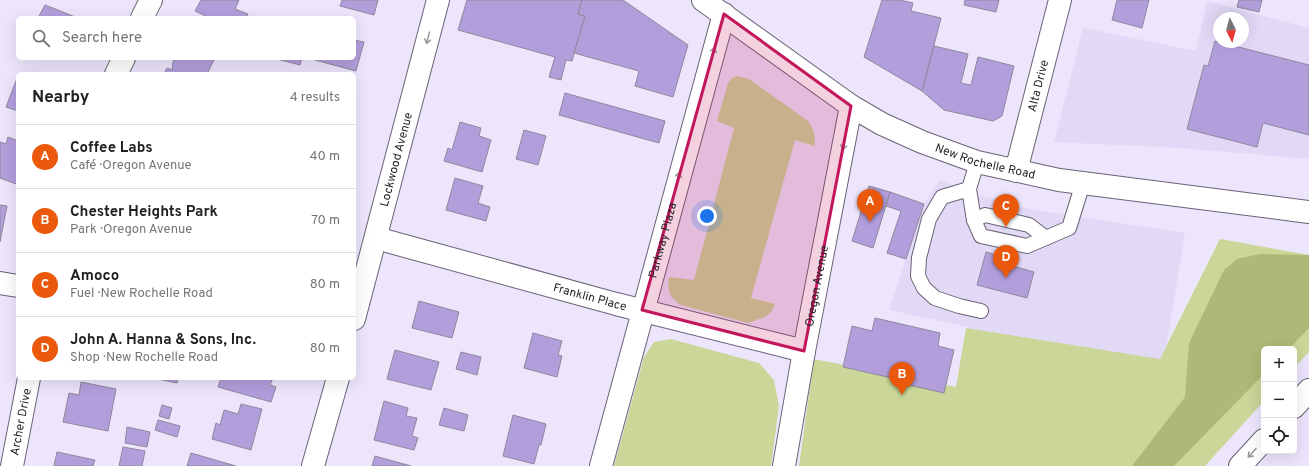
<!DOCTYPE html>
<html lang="en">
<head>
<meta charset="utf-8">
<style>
	:root { --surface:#fff; --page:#f2f2f2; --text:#202124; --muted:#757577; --line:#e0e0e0; --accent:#ea580c }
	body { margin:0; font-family:Overpass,sans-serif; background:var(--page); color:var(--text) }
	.controls { position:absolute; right:12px; bottom:12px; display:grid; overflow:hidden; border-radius:6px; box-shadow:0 4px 16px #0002 }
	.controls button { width:36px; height:36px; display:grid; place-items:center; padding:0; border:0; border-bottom:1px solid var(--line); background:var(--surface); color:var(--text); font:20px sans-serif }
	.compass { position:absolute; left:1213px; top:12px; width:36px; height:36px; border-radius:50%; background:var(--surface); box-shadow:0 4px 16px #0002; rotate:174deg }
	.you { position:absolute; left:707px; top:216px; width:14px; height:14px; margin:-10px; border:3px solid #fff; border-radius:50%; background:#1a73e8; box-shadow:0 0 0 6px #1a73e833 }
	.badge { display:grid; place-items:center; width:26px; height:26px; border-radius:50%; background:var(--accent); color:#fff; font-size:13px; font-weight:700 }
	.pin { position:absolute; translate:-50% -33px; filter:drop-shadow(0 1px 2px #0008) }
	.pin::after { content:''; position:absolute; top:21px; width:14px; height:12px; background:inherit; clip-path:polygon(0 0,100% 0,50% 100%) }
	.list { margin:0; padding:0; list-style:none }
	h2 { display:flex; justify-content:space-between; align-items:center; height:52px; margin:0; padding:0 16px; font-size:17px }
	h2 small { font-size:13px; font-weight:400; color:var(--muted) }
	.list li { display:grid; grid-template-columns:26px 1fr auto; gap:12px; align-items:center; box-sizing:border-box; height:64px; padding:0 16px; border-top:1px solid var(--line) }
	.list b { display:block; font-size:15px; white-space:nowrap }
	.list p { margin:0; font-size:13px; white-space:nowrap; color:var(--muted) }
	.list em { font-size:13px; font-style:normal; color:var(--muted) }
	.icon { flex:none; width:22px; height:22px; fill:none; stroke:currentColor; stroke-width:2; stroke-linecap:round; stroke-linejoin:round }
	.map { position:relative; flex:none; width:1309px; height:466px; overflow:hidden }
	.search { position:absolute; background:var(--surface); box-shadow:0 4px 16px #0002; left:16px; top:16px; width:340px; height:44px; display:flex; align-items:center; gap:10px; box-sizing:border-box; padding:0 14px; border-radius:6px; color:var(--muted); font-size:15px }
	.panel { position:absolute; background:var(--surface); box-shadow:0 4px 16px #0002; left:16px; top:72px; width:340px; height:308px; border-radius:6px }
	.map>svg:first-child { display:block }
</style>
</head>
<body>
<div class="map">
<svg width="1309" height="466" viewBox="0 0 1309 466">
	<rect width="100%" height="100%" fill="#ece5fc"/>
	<g fill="#e2d9f6" fill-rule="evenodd">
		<path d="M1207,1L1309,28V159L1181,148L1054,142L1083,28L1196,51ZM1219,18H1243V42H1219Z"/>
		<polygon points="940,180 980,195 1022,208 1185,233 1162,373 965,345 968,327 889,310 926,200"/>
	</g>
	<g fill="#cbd699">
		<path d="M737,76L749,79L808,121C814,129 815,136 815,146L795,140L751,298L775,304L771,312L765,317L748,323L681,305C669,297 667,291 669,277L694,280L734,128L717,121L728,83L732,78Z"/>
		<polygon points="1220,239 1309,255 1309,352 1294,368 1294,349 1264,349 1264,401 1205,466 799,466 814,359 956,387 966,328 1160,359"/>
		<polygon points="671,339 759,363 774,380 779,406 771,466 614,466 644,357 654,342"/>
	</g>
	<polygon fill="#adb976" points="1260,254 1309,255 1309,328 1289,349 1264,349 1264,374 1174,466 1132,466 1185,397 1189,343 1224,270 1237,259"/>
	<g fill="#b39edc" stroke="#8f889d">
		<polygon points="201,0 239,0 235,9 248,14 246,18 210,18 195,11"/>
		<polygon points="342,0 378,0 374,15 340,6"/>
		<polygon points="467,0 582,0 578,14 585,16 572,61 566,60 561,80 549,77 555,57 458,30"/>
		<polygon points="582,0 623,0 688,45 673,97 635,86 639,71 574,53 585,16 578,14"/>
		<polygon points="882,0 900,0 913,3 911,11 941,18 922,91 864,57"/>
		<polygon points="965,0 999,0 996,12 964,5"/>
		<polygon points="1117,0 1149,0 1142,28 1112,20"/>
		<polygon points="1239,0 1262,0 1259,12 1237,7"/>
		<polygon points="45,5 58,10 75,17 38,18"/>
		<polygon points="354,40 364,42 356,71 315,60 315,58 354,58"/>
		<polygon points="1215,41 1309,65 1309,135 1263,123 1257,147 1187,129 1204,65 1208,66"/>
		<polygon points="934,46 968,54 961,83 971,85 978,57 1014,66 1002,116 993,121 944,110 922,91"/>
		<polygon points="175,58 215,58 207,74 164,74 167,68 172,70 173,62"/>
		<polygon points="277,58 302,58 300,65 277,59"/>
		<polygon points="18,76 18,111 6,107"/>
		<polygon points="565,93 665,121 659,143 559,115"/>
		<polygon points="460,122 481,128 479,136 491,140 482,172 444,161 448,148 452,150"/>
		<polygon points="524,130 546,136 538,165 516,159"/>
		<polygon points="8,137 18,141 18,179 16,184 0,178 0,142 6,144"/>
		<polygon points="455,178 483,186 478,203 490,207 486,221 446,210"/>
		<polygon points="869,186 890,192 873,248 852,241"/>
		<polygon points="890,192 924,204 906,259 887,253 901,211 886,206"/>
		<polygon points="0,205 7,206 0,242"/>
		<polygon points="986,252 1010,259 1009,265 1034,272 1027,298 977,285"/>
		<polygon points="419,301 459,312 452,338 412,328"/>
		<polygon points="875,318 940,333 938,346 954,350 944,393 900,383 901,380 843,367 852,326 872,331"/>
		<polygon points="533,333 562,341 558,355 562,356 557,377 524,368"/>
		<polygon points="395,350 439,362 431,390 387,379"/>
		<polygon points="461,352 481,357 477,375 456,369"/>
		<polygon points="153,378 178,378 177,383"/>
		<polygon points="221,378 273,378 270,385 276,387 271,402 218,387"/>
		<polygon points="81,382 116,389 108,431 63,422 69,393 79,395"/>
		<polygon points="384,401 408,408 406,416 417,418 412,436 418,438 414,450 374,440"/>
		<polygon points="241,404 262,409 251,450 212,439 216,423 220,425 224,410 238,414"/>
		<polygon points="162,405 172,408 169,419 159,416"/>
		<polygon points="444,408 468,415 464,431 439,425"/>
		<polygon points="513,415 546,424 541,445 539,445 534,464 503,456"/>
		<polygon points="158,420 180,426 177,437 155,430"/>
		<polygon points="127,427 150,432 147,447 125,443"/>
		<polygon points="123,447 145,451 142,466 119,466"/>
		<polygon points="57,452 95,460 93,466 54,466"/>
		<polygon points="191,453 236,466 187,466"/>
		<polygon points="375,456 411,466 372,466"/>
	</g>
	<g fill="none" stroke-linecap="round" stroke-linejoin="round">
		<defs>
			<g id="service">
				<polyline points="977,162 969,189 974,220 981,236 1027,246 1069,228 1083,183"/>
				<polyline points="969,189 942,197 929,219 919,258 918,276 924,288 935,298 959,306 981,311"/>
				<polyline points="974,220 985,215 1029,225 1046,238"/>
			</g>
			<g id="minor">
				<polyline points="142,18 151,0"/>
				<polyline points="116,74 124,58"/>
				<path id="s1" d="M1016,171L1060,0"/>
				<path id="s2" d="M376,238L616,304L804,351"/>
				<polyline points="0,283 18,286"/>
				<path id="s3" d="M354,319L438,0"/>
				<path id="s4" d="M12,466L29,378"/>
				<polyline points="313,466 338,378"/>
				<path id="s5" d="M601,466L724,14"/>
				<path id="s6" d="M784,466L804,351L851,106"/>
			</g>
			<g id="tertiary">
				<path id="s7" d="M703,0L851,106L882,124L922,142L977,162L1059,180L1309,212"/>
			</g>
			<g id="motorway">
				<polyline points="1294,407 1309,390"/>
				<polyline points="1240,466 1264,440"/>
			</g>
		</defs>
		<use href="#service" stroke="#696376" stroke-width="16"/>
		<use href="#minor" stroke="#696376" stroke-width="24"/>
		<use href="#tertiary" stroke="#696376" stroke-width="24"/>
		<use href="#motorway" stroke="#696376" stroke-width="24"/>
		<use href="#service" stroke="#fff" stroke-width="14"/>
		<use href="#minor" stroke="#fff" stroke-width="22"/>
		<use href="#tertiary" stroke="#fff" stroke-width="22"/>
		<use href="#motorway" stroke="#fff" stroke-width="22"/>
	</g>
	<defs><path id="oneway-shaft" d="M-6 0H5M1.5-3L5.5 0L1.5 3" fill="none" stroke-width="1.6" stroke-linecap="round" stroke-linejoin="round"/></defs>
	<g stroke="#9c9a9e">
		<use href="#oneway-shaft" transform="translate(428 38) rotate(104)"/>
		<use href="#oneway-shaft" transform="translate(713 53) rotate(-75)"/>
		<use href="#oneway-shaft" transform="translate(844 144) rotate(101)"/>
		<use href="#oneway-shaft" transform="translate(678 178) rotate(-75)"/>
		<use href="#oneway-shaft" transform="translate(1252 453) rotate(132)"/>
	</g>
	<path fill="#c2185b" fill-opacity="0.2" stroke="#c2185b" stroke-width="3" stroke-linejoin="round" d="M724,14L851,106L804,351L642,310Z"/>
	<g text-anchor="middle" stroke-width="3.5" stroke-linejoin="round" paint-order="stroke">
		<g font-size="12" fill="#221f27" stroke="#ece5fc">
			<text dy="4" stroke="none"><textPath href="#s1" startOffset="88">Alta Drive</textPath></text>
			<text dy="4" stroke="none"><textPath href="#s3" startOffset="165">Lockwood Avenue</textPath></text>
			<text dy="4" stroke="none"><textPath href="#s7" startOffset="328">New Rochelle Road</textPath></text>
			<text dy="4" stroke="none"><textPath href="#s5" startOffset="234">Parkway Plaza</textPath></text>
			<text dy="4" stroke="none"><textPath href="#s6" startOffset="183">Oregon Avenue</textPath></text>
			<text dy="4" stroke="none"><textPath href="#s2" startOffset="222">Franklin Place</textPath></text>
			<text dy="4" stroke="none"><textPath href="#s4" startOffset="45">Archer Drive</textPath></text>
		</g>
	</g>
</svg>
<div class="controls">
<button>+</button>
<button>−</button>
<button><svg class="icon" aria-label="locate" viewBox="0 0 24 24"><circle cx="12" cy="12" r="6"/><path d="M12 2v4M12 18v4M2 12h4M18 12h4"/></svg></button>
</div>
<svg class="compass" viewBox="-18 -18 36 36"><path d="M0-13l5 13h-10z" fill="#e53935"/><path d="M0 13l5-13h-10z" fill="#757577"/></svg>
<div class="you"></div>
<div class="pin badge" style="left:870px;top:222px">A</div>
<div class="pin badge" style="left:902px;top:395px">B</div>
<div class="pin badge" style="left:1006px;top:227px">C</div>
<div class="pin badge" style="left:1006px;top:278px">D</div>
<div class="search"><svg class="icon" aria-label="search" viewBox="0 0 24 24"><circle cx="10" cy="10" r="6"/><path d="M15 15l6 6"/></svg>Search here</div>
<section class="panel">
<h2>Nearby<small>4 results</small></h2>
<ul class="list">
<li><span class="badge">A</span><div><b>Coffee Labs</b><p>Café · Oregon Avenue</p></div><em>40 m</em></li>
<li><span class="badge">B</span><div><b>Chester Heights Park</b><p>Park · Oregon Avenue</p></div><em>70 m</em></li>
<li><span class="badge">C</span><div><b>Amoco</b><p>Fuel · New Rochelle Road</p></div><em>80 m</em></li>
<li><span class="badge">D</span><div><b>John A. Hanna &amp; Sons, Inc.</b><p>Shop · New Rochelle Road</p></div><em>80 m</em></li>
</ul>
</section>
</div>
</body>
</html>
